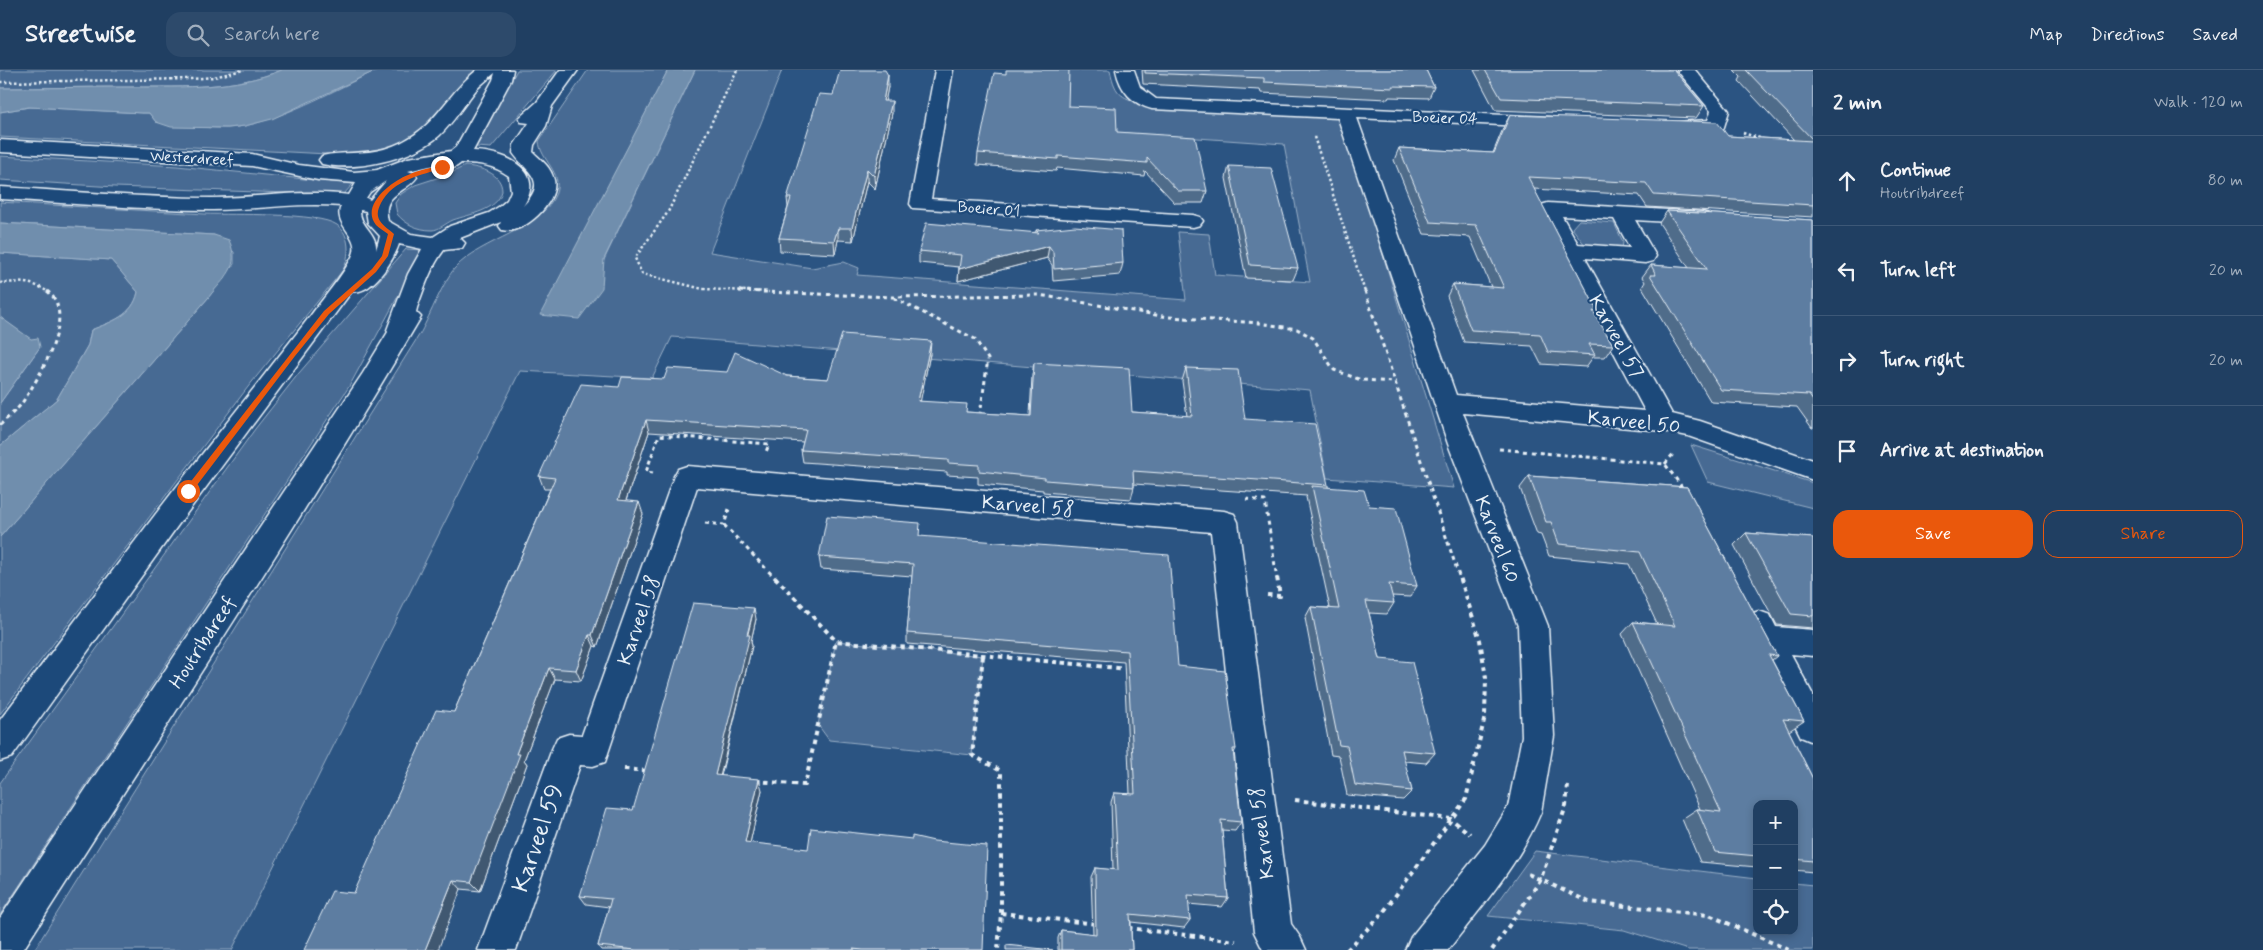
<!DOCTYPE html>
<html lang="en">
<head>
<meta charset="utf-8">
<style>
	:root { --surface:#203f62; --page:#2d4a6b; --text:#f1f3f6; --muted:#a2afbe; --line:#3d5877; --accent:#ea580c }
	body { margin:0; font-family:Mynerve,sans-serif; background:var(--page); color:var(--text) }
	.controls { position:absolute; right:15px; bottom:15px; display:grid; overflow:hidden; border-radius:10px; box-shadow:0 2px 8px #0003 }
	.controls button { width:45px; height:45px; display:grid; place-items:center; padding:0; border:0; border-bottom:1px solid var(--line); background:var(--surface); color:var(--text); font:25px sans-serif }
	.stop { position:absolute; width:15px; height:15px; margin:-11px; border:4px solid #ea580c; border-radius:50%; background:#fff }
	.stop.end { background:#ea580c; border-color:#fff; box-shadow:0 1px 5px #0008 }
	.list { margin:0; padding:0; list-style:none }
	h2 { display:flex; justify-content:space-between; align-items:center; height:65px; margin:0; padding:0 20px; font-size:21px }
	h2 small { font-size:16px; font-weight:400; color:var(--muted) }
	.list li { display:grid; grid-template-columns:32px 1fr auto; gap:15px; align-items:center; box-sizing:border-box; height:90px; padding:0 20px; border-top:1px solid var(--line) }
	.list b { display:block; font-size:19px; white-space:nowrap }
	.list p { margin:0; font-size:16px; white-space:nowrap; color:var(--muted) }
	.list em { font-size:16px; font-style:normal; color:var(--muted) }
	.actions { display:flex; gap:10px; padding:15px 20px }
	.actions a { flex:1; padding:11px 0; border:1px solid var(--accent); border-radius:15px; text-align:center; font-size:18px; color:var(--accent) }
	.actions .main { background:var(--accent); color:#fff }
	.icon { flex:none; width:28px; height:28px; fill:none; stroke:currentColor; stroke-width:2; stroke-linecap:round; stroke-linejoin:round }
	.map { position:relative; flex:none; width:1813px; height:880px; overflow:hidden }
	header { display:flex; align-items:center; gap:30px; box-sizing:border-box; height:70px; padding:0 25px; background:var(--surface); border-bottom:1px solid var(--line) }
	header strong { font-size:24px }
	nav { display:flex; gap:28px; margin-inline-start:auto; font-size:18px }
	.search { width:350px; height:45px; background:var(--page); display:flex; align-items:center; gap:12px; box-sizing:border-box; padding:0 18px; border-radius:15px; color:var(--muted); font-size:19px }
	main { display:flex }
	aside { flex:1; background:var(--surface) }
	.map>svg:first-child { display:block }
</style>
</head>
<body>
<header>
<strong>Streetwise</strong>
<div class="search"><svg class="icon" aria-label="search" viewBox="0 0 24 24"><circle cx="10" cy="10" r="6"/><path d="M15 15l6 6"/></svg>Search here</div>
<nav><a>Map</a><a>Directions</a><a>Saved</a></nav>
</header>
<main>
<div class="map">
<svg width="1813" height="880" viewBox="0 0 1813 880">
	<rect width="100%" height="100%" fill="#2b5482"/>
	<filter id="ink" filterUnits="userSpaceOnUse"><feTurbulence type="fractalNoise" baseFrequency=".02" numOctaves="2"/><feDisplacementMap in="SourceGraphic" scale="10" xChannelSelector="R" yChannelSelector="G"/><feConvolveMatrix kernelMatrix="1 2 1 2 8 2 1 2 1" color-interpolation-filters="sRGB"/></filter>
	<g filter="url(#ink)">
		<g fill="#476b93" stroke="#98aec6">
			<path d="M0,0H282C234,19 185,17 134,17C90,17 45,18 0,18Z"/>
			<path d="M377,0H475L428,58L393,76L347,85L0,67V42L29,37L142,43H149L156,52C180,54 205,59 228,58C272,56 336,19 377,0Z"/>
			<polygon points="517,0 557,0 491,78 476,77"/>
			<path d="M588,0H668L541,245L603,192L695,0H782L710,182L812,198L844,192L859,198L857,205L1186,230L1178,162L1209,164L1215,205L1310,212L1284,74L1111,62L1065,41L1061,0H1110C1116,28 1122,26 1146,36L1341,47L1454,418L1327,408L1310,320L672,267L652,308L520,301L232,880H34L421,262C430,245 444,210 455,198C481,169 542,160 556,123C563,102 540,90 539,71Z"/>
			<polygon points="0,86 177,96 353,114 343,125 115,117 0,110"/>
			<path d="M465,96C480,97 502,103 502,121C497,141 470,144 453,150C446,153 439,160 432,160C418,160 405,154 397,144L395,133L401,124L415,115L449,104Z"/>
			<path d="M0,132C68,136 137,140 205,144C232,145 318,142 337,155C351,165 350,186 343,200L248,317L0,644V467L208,228L234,194V182L214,165L0,153Z"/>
			<polygon points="1579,150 1614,153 1623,172 1622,180 1585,175 1572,158"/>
			<polygon points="406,179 423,180 350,315 0,845 0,713 255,359 299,303"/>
			<path d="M0,183L111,190L138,222C133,246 111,252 91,260L88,275L57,329L0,376V333L40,277L0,247Z"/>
			<polygon points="1691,375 1813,413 1813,438 1708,412"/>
			<polygon points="836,571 983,586 972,685 829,670 818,655"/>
			<polygon points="1535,781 1757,808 1757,861 1794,861 1794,813 1813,815 1813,880 1688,880 1624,860 1488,846"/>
		</g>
		<g fill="#708ead" stroke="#a0b6cb">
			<path d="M282,0H377L272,49L245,56L228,58L171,57L156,52L149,43H142L29,37L0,42V18C45,18 90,17 134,17C185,17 234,19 282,0Z"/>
			<polygon points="668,0 695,0 604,189 602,218 579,249 540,245"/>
			<path d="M0,153L214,165L229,170C241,198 225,206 208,228L0,467V376L57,329L88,275L91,260C111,252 133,246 138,222L111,190L0,183Z"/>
			<polygon points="0,247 31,269 38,268 40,277 0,333"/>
		</g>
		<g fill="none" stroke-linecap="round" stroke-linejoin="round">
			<defs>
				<g id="minor">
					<polygon points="935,0 953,0 931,129 1193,145 1200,147 1203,151 1200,155 1193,157 913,138 910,134"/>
					<path d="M1116,0H1134L1140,17L1156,29L1551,47L1553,51L1551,55L1544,57L1357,48L1456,325L1645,341L1538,139L1541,135L1548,133L1702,142L1709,144L1712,148L1709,152L1702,154L1635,150L1656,186L1653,191L1645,193L1585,188L1672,344L1700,351L1813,390V410L1688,366L1663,361L1463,343L1548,556L1554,666L1541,742C1519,794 1482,836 1448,880H1405L1411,867L1485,775L1508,737L1522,666L1518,556L1448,374L1338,48L1152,39C1132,34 1120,20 1116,0ZM1562,146L1614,149L1630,178L1578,174Z"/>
					<polygon points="1677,0 1695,0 1726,37 1729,41 1723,60 1716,62 1675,60 1673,56 1675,52 1708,50 1711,41"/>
					<polygon points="687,396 1224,441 1234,444 1238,452 1291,854 1300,867 1306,880 1263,880 1254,862 1211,462 697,417 605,692 593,696 580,695 516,880 478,880 552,679 557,668 569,664 582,665 674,406 678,399"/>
					<polygon points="1759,541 1770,545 1776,557 1813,560 1813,586 1791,584 1813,625 1813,672 1801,667 1744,554 1748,545"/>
				</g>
				<path id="major" d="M477,0H513L511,10L473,81C503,81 548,100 523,136C549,110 527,103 513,83L514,75L529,53L521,52L519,48L537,32L560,0H578L552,36L546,56L534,75L533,82C542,91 551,97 554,110C559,132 523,166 502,160L499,156L501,152L460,168L465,173L462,178L444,180C431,197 424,218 417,238L416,242L421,247C295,462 156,670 23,880H0V848L363,303L388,262L387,260L408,204L422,179L399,174C394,190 371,226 352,221L181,451L12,687L0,691V650C73,555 143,458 218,364C249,325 280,285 311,245C324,227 342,207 352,187C363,166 332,156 341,136C298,132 255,140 212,140C141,140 71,133 0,129V117C71,121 141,128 212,128C258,128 303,119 349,125L356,113L318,110L252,96L0,82V70L252,84L299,95L354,102L377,100L408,88L451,81L456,77L493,10L495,3C488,9 481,14 475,21C463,36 453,53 439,66C413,89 355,102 322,94L319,90L322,86C342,81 364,85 384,79C435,64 441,29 477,0ZM461,93C480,93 493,95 509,106L511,121L507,130L500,136L489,143L450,156L433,167L411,164L388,151C381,123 405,124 417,107L414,103L408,101L439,94L441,98C450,100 454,99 461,93ZM386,111L370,130L366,128L370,122ZM360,140L366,141L368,153L380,166L376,180C378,163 359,156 360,140Z"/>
			</defs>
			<use href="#minor" stroke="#e8f1f8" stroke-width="3"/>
			<use href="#major" stroke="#e8f1f8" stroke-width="3"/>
			<g stroke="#e8f1f8" stroke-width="2.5" stroke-dasharray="2.5 2.5" stroke-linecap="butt">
				<polyline points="737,0 668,142 635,188 642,204 703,219 769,222"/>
				<polyline points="0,12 191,9 214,7 243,0"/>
				<polyline points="1743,63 1763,69"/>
				<polyline points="1314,67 1365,222"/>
				<path d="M0,213C18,212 33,211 48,222"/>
			</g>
			<g stroke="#e8f1f8" stroke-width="3" stroke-dasharray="4 4" stroke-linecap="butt">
				<polyline points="739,221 893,227 1039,225 1168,247 1259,253 1297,259 1313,268 1334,300 1361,310 1396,312"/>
				<polyline points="1365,221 1460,509"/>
				<polyline points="894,228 975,269 988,289 980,345"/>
				<path d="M0,355C7,348 16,341 22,333C38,309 79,244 47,221"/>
				<polyline points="1499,379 1665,394 1684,420"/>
				<polyline points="1665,394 1674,383"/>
				<polyline points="653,403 646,402 659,365 769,374 766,382"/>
				<polyline points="1246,429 1265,431 1277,509"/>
				<polyline points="705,453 724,455 729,439"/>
				<polyline points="724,455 776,509"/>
			</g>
			<g stroke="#e8f1f8" stroke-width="4" stroke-dasharray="4.5 4.5" stroke-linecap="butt">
				<polyline points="775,507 836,571 1128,599"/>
				<polyline points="1267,525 1280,526 1277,507"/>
				<polyline points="983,586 972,685 1001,701 1001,843 998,880"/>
				<polyline points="624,699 648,701"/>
				<polyline points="756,711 805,715 836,571"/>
				<polyline points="1295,730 1451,749 1470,764"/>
				<polyline points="1528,804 1589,832 1709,845 1789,880"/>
				<polyline points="1001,843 1097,854"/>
				<polyline points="1128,858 1236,871"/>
				<polyline points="1347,880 1382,844 1466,729 1485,646 1486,608 1480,570 1460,507"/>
				<polyline points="1492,880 1540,811 1566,736 1568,715"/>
			</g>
			<use href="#minor" fill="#1f4a7a" fill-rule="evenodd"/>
			<use href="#major" fill="#1f4a7a" fill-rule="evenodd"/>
		</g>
		<g fill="#506c8a" stroke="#e8f1f8">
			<polygon points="1142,0 1426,0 1434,17 1429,28 1389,27 1388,29 1261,23 1260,20 1143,14"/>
			<polygon points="1474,0 1674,0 1704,36 1696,48 1495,40"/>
			<polygon points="1734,0 1813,0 1813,147 1647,137 1639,125 1534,119 1598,242 1596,246 1613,275 1605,287 1593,287 1586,297 1541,294 1532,276 1464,272 1447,226 1453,214 1491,217 1470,167 1424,164 1394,90 1399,78 1493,83 1504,56 1510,45 1728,66 1794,70 1739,11 1741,7"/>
			<polygon points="888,17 885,31 892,43 875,119 867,111 853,171 838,170 835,184 780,181 779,168 788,137 787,128"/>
			<polygon points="1068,36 1117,62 1207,121 1203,133 1175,133 1145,101 1144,106 1057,98 1056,101 977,95 978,83"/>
			<polygon points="1229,96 1298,198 1293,210 1246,208 1226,108"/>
			<polygon points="1667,141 1813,150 1813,358 1812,358 1797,337 1711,332 1642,217 1645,212 1642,207 1651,195 1689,198 1659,153"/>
			<polygon points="1036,160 1123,193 1120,205 1053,211 1052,195 1047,188 958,211 959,197 919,193 919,181 1036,162"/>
			<polygon points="930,284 920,331 966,342 1030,346 1032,305 1034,293 1132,342 1187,346 1182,311 1186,298 1245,349 1328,415 1328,417 1369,436 1417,516 1410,527 1392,526 1394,533 1387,544 1369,543 1380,589 1435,683 1426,693 1404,691 1412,721 1403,730 1347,725 1339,686 1331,685 1305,548 1311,537 1330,538 1306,427 1307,426 1134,414 1134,417 1131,429 1043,422 1043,420 978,414 978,407 947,405 947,402 803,392 801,380 803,372 649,362 626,431 643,444 597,577 594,576 581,611 555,609 524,690 527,694 480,821 461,819 354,823 454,642 550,419 544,419 539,406 619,317 664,309 787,306 828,309"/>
			<polygon points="1529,406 1687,417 1777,586 1772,590 1804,651 1789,661 1813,709 1813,802 1794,800 1794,734 1757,734 1757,797 1700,792 1682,749 1697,739 1700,739 1622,564 1633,552 1657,554 1629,494 1549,486 1541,465 1537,464 1520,418"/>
			<polygon points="1746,463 1813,468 1813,558 1777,555 1734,475"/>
			<polygon points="920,466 1178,596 1236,679 1233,685 1241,752 1235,761 1222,760 1228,828 1222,837 1188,834 1190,850 1184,858 1131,852 1132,880 1058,880 1058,868 1061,860 1093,864 1091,807 1095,798 1113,800 1111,732 1114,723 1130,724 1124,592 907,574 907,563 912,506 821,499 819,487"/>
			<polygon points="756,549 751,571 752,576 721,706 762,720 750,773 983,880 601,880 598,876 609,837 586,834 580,826 633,740"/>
		</g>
		<g fill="#415871" stroke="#e8f1f8">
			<polygon points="888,5 888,17 883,43 883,31"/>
			<polygon points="892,31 892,43 875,119 874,106"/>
			<polygon points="867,99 867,111 853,171 852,158"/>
			<polygon points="838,158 838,170 835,184 834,171"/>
			<polygon points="1049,176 1047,188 958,211 959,199"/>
			<polygon points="931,271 930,284 918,343 918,331"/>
			<polygon points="646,350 649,362 622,442 618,430"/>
			<polygon points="639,432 643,444 597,577 592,565"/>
			<polygon points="754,538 756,549 751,571 752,576 718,715 715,705"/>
			<polygon points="589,565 594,576 581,611 576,600"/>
			<polygon points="549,598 555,609 524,690 527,694 480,821 471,812 516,684"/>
			<polygon points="759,709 762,720 748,782 745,772"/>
			<polygon points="453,810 461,819 438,880 425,880"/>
		</g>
		<g fill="#5d7da1" stroke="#e8f1f8">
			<polygon points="840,0 885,0 888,5 883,31 892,31 874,106 867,99 852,158 838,158 834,171 779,168 791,128 787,128 819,24 833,25"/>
			<polygon points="1006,0 1069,0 1068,36 1116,38 1117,62 1195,67 1207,121 1178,121 1147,88 1147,93 1058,86 1058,89 978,83 994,3 1006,4"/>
			<polygon points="1145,0 1426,0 1434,17 1392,16 1393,18 1264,12 1264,8 1145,3"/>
			<polygon points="1485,0 1674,0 1704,36 1501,28"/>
			<polygon points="1746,0 1813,0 1813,70"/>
			<polygon points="1510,45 1717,52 1728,66 1813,71 1813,135 1654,125 1646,113 1528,107 1598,242 1593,241 1613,275 1589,274 1595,285 1548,282 1540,264 1471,260 1453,214 1504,218 1476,155 1430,152 1399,78 1494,83"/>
			<polygon points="1229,96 1271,98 1298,198 1250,195"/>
			<polygon points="1667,141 1813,150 1813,331 1809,325 1721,320 1650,205 1656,205 1651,195 1707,199"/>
			<polygon points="926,153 1039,163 1036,160 1075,156 1121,160 1123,193 1054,199 1053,182 1049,176 959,199 961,185 919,181"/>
			<polygon points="842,264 931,271 918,331 967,334 966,342 1031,346 1034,293 1129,298 1132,342 1192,346 1186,298 1238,300 1245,349 1315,354 1328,415 1133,401 1134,417 1045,410 1045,408 979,401 979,395 948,393 948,390 801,380 806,360 646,350 618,430 639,432 592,565 589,565 576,600 549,598 516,684 520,684 471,812 453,810 425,880 304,880 332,821 354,823 436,640 454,642 555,408 539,406 581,314 619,317 622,307 664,309 668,298 727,302 735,282 787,306 828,309"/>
			<polygon points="1529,406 1687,417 1777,586 1769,585 1804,651 1783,649 1813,709 1813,791 1794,789 1794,734 1757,734 1757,786 1715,782 1697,739 1721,742 1633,552 1675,556 1640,482 1559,474 1551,452 1546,452"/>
			<polygon points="1312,416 1364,420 1369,436 1396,438 1417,516 1389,514 1394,533 1366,531 1380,589 1412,592 1435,683 1402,680 1412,721 1355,715 1347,676 1339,675 1311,537 1339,539"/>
			<polygon points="827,446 920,453 919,466 1169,485 1178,596 1225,601 1236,679 1233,679 1241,752 1221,750 1228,828 1188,825 1190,850 1130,844 1132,880 1061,880 1061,860 1096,864 1095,798 1118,800 1114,723 1135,724 1127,581 907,563 913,494 819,487"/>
			<polygon points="1746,463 1813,468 1813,546 1791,544"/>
			<polygon points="693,533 754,538 747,565 750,565 715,705 759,709 745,772 808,779 811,758 912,769 912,766 934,771 987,776 983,880 863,880 853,879 853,880 636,880 598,876 611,829 580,826 607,738 633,740"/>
			<polygon points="1006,875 1053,880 1006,880"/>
		</g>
	</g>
	<path fill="#ea580c" d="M442,95L444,98C421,105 393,110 381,133C378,139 376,145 380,151C383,156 390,160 394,164L388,186L376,202L329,244L295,286L191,423H185V419L324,241L372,199L382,186L388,164C384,161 379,158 376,155C360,135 392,111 408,105C418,100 431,98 442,95Z"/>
	<g text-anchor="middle" stroke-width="4.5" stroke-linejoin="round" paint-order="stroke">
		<g font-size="16" fill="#e8f1f8" stroke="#1f4a7a">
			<text transform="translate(1445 47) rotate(2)" y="6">Boeier 04</text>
			<text transform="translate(192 87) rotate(3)" y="6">Westerdreef</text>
			<text transform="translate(989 138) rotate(4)" y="6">Boeier 01</text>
		</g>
		<g font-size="20" fill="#e8f1f8" stroke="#1f4a7a">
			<text transform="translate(1617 266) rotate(61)" y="7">Karveel 57</text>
			<text transform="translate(1634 351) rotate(6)" y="7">Karveel 50</text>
			<text transform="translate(1028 435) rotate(5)" y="7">Karveel 58</text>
			<text transform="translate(1498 469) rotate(69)" y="7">Karveel 60</text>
			<text transform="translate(638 550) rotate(-71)" y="7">Karveel 58</text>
			<text transform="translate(202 572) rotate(-57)" y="7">Houtribdreef</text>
			<text transform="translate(1261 763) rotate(-97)" y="7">Karveel 58</text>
		</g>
		<g font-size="24" fill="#e8f1f8" stroke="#1f4a7a">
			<text transform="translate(537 768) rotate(-71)" y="8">Karveel 59</text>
		</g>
	</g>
</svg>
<div class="controls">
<button>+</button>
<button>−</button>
<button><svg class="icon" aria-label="locate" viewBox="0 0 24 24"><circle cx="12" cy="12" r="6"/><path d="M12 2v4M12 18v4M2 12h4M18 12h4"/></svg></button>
</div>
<div class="stop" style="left:188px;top:421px"></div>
<div class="stop end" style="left:442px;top:97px"></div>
</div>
<aside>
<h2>2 min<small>Walk · 120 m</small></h2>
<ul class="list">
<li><svg class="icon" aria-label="ahead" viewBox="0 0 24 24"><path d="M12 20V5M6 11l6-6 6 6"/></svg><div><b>Continue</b><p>Houtribdreef</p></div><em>80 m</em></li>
<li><svg class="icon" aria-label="left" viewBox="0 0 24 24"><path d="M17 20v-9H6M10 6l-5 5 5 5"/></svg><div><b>Turn left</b></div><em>20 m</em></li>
<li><svg class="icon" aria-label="right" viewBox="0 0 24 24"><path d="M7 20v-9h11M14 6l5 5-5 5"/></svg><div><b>Turn right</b></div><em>20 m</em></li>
<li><svg class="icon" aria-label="arrive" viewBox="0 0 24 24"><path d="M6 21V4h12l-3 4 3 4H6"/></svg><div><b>Arrive at destination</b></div></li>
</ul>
<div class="actions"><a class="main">Save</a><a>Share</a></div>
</aside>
</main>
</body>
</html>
